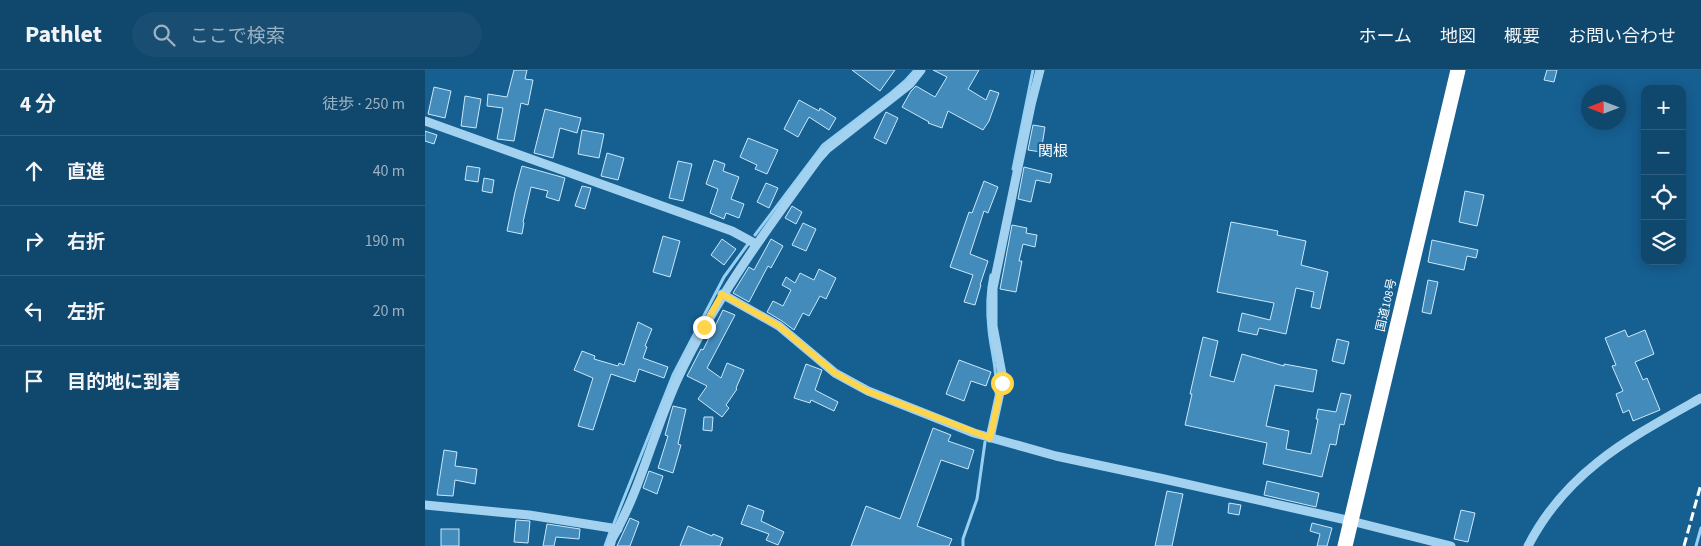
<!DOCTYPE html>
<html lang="ja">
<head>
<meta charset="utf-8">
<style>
	:root { --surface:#10476d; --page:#194e72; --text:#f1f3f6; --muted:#9cb2c2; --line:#305f80 }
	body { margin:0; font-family:"Source Sans 3","Noto Sans JP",sans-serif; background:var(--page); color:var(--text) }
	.controls { position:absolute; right:15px; top:15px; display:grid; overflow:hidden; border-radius:10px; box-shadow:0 2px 12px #0003 }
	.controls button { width:45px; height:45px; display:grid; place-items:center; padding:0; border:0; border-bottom:1px solid var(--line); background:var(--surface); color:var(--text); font:25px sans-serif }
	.compass { position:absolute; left:1156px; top:15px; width:45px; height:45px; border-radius:50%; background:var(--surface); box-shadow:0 2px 12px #0003; rotate:270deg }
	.stop { position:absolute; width:15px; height:15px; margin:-11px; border:4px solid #ffd54a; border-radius:50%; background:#fff }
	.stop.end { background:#ffd54a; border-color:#fff; box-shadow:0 1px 5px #0008 }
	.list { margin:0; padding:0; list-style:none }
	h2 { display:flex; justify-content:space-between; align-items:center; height:65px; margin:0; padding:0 20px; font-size:21px }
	h2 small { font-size:16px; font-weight:400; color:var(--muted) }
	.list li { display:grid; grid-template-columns:32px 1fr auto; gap:15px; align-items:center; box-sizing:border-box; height:70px; padding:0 20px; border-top:1px solid var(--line) }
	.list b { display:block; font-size:19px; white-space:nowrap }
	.list em { font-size:16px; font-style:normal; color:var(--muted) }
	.icon { flex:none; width:28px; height:28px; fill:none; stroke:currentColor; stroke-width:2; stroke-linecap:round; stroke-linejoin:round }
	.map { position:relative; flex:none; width:1276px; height:476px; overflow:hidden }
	header { display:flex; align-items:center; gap:30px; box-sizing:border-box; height:70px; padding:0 25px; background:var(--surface); border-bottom:1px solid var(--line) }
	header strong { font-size:24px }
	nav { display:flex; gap:28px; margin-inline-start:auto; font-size:18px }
	.search { width:350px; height:45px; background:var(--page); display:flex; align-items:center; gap:12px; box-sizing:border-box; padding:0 18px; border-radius:28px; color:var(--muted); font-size:19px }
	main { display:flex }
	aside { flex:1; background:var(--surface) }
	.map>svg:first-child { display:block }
</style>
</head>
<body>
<header>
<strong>Pathlet</strong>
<div class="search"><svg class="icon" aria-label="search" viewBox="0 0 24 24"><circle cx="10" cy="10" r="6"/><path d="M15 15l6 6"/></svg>ここで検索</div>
<nav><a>ホーム</a><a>地図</a><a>概要</a><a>お問い合わせ</a></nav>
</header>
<main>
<aside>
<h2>4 分<small>徒歩 · 250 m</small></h2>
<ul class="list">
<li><svg class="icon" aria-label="ahead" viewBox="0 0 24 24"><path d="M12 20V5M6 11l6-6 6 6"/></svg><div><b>直進</b></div><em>40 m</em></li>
<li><svg class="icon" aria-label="right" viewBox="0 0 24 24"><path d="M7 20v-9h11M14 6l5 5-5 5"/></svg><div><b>右折</b></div><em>190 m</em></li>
<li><svg class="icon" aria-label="left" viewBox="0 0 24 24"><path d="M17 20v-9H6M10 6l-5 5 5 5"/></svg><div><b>左折</b></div><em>20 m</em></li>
<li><svg class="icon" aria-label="arrive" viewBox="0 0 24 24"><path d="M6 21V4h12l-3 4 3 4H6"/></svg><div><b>目的地に到着</b></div></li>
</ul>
</aside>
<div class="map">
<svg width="1276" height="476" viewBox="0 0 1276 476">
	<rect width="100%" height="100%" fill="#165f91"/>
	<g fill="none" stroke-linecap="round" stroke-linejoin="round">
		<g stroke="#96d0f3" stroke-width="3">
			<polyline points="588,99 608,0"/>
			<polyline points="330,165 398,75 466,23 480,11 490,0"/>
			<path d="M566,205C562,223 562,242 564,260C566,281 573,301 571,323"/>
			<polyline points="189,453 248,305 299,207 323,174"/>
			<polyline points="180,476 185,462"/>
			<polyline points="538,476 538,469 552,429 560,372"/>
			<polyline points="1271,476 1276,458"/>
		</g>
	</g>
	<g fill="#438bba" stroke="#cae8fb">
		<polygon points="89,0 102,0 100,9 108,10 103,35 96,33 89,71 72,69 78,38 62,36 63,24 82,27"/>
		<polygon points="427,0 470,0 455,21"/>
		<polygon points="508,0 554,0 543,19 561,30 565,20 574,23 564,51 558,60 523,41 517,58 503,53 504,52 477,37 486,21 491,16 510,27 522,7"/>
		<polygon points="1122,0 1132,0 1129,12 1119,10"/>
		<polygon points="9,17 26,21 20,48 3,44"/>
		<polygon points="40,26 56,29 51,58 36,56"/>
		<polygon points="374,30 394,41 395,38 411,48 404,60 384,47 373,67 359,59"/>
		<polygon points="120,39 156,48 152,63 135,58 128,88 109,83"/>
		<polygon points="461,42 473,48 461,74 449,68"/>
		<polygon points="608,55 620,57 616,82 603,80"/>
		<polygon points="157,60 179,64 174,88 153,84"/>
		<polygon points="0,61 12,65 9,74 0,71"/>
		<polygon points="323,68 353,80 342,104 330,99 332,95 315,87"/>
		<polygon points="182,83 199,88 193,110 176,106"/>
		<polygon points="289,90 300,94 298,101 314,107 306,129 319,134 314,148 301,143 299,149 285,143 293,119 281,114"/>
		<polygon points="253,91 267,94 258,131 244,128"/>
		<polygon points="42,96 55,98 53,112 40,110"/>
		<polygon points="97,96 140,108 134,131 121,127 123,121 106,117 98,152 99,153 97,164 82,161 90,122"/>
		<polygon points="599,97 627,104 625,113 611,110 606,132 593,129"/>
		<polygon points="59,108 69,110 67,123 57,121"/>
		<polygon points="559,111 573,117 563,143 559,141 545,184 563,191 555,215 556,215 550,235 539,232 548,205 525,197 544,142 547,143"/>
		<polygon points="341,113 353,118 344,138 332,132"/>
		<polygon points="157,116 166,118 160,139 150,136"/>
		<polygon points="1040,121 1059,125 1052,156 1034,152"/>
		<polygon points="367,136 377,142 371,154 360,148"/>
		<polygon points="806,152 853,161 852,165 881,171 876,195 903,202 895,239 886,237 889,222 871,218 861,264 834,258 832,265 813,261 817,243 845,250 849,233 792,222"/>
		<polygon points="378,153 391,159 381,181 367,175"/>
		<polygon points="587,155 602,158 601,163 612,165 610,177 598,174 594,191 597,191 591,222 575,219"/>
		<polygon points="238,166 255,171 245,207 228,202"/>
		<polygon points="297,169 311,179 299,195 286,185"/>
		<polygon points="346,169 358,176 346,198 343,196 324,232 308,223 324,197 329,200"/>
		<polygon points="1007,170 1053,180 1051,188 1042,186 1039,200 1003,192"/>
		<polygon points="394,199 411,208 401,229 395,226 384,246 378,243 369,260 357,251 342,242 348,231 358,236 366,220 357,215 361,207 370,213 375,203 389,210"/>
		<polygon points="1003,210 1013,212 1006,244 997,242"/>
		<polygon points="298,240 310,245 282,298 296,308 302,293 319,300 311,318 312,319 301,335 304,338 297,347 273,329 282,316 262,306 276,279 278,280"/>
		<polygon points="213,252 227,259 220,276 222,277 218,288 243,297 239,308 214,299 210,312 186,304 168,360 153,356 168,308 149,300 157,281 170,286 169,289 193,296 194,293 199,295"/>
		<polygon points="1200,260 1203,267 1220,260 1229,284 1210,292 1218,310 1222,308 1235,340 1208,351 1204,340 1198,343 1191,324 1198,321 1187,296 1191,295 1180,268"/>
		<polygon points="778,267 793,271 785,306 809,312 817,284 859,296 859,294 892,300 888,322 850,315 841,356 864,361 861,379 886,384 893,349 891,349 893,339 911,342 916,323 926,325 919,355 915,354 911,375 905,374 897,407 838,394 842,373 760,355 767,324 765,324"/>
		<polygon points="912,269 924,272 919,294 907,291"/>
		<polygon points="534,290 566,302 561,316 546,311 539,331 521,324"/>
		<polygon points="381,294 397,300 390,320 413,332 409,341 386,330 385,333 369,328"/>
		<polygon points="248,336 261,339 253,374 256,375 248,403 233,398 243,366 240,365"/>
		<polygon points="279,347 288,347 287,361 278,360"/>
		<polygon points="508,358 526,365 523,371 549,380 543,399 516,390 492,456 527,469 524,476 426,476 441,436 475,449"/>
		<polygon points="19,380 32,382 30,396 52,399 50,414 30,410 28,426 12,425"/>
		<polygon points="224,401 238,406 232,424 218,418"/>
		<polygon points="842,411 894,423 891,437 839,425"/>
		<polygon points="742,421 758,424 747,476 730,476"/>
		<polygon points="804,433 816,435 814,445 803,443"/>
		<polygon points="323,435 339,441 336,451 359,462 353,475 341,470 344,464 316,454"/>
		<polygon points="1036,440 1050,443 1043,472 1029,469"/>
		<polygon points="205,448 214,452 205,476 192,476"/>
		<polygon points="91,450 105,451 103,473 89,472"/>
		<polygon points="887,453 907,458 902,476 892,476 895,464 885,461"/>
		<polygon points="122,454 155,459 154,469 131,467 129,476 118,476"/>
		<polygon points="263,456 287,466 288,464 298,468 295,476 255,476"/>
		<rect x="16" y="459" width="18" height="17"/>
	</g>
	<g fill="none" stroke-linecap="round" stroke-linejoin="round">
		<g stroke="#a3d2f0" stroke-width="9">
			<polyline points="0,51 307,161 331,174"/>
			<polyline points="297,224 354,256 410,303 443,321 549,363 631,386 739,409 926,451 1026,476"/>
			<polyline points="565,368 577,313 577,304 568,256 568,218 606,35 615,0"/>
			<polyline points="0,435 104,445 193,459"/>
			<path d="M185,476L187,469C216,419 229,360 253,308C290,229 342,159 393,89L402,79L471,25L485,14L496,0"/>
			<path d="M1103,476C1142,400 1205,368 1276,328"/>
		</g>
		<polyline stroke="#fff" stroke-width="15" points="920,476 1033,0"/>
		<polyline stroke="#fff" stroke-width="3" stroke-dasharray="9 4" stroke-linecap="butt" points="1259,476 1276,414"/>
	</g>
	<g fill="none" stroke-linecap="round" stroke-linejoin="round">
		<polyline stroke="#ffd54a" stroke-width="6" points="279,257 297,224 354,256 410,303 442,321 565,368 577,313"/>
	</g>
	<g text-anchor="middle" stroke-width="4" stroke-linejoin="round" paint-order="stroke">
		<g font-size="12" fill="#fff" stroke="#165f91">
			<text transform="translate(961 235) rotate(-77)" y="4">国道108号</text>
		</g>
		<g font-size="15" fill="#fff" stroke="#165f91">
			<text x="628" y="86">関根</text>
		</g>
	</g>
</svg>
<div class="controls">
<button>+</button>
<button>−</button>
<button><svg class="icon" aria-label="locate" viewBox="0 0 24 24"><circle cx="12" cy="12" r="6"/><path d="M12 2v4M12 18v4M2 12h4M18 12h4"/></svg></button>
<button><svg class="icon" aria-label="layers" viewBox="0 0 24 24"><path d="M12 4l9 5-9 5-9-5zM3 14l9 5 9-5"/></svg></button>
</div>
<svg class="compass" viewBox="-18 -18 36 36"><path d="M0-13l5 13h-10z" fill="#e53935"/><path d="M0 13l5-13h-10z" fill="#9cb2c2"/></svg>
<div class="stop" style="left:577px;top:313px"></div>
<div class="stop end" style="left:279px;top:257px"></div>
</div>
</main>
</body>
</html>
